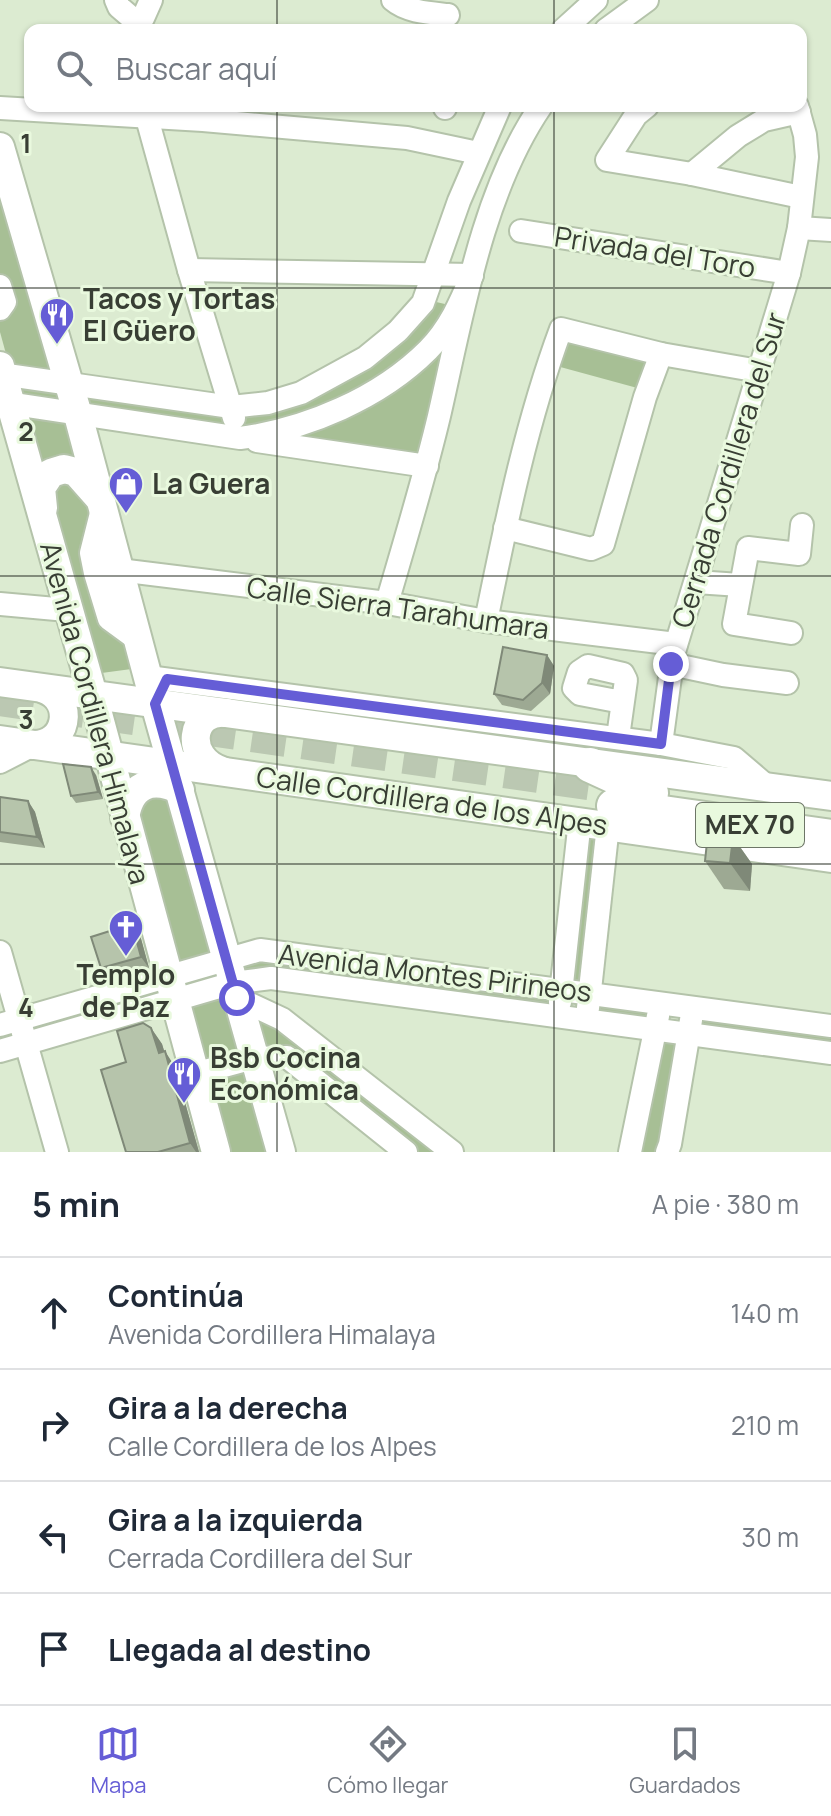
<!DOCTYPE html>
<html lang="es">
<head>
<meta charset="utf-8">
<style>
	:root { --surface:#fff; --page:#f2f2f3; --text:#1f2937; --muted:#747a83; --line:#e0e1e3; --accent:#655dd6 }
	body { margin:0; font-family:Manrope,sans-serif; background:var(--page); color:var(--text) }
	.stop { position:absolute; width:24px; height:24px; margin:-18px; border:6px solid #655dd6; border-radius:50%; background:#fff }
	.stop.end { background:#655dd6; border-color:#fff; box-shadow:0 2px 8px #0008 }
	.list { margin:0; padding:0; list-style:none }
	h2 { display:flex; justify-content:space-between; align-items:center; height:104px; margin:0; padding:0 32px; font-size:34px }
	h2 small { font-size:26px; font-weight:400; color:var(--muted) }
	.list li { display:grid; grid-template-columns:52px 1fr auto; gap:24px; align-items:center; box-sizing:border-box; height:112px; padding:0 32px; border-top:2px solid var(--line) }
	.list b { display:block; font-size:30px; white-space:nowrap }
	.list p { margin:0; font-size:26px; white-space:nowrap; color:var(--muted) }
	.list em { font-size:26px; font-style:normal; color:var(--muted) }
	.icon { flex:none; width:44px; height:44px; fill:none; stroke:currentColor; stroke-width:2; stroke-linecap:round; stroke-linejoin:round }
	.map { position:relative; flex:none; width:831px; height:1152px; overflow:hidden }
	.search { position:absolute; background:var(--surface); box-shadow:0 2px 6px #0004; left:24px; right:24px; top:24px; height:88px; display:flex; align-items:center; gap:20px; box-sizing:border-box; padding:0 28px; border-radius:16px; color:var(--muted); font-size:30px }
	.sheet { height:552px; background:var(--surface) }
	nav { display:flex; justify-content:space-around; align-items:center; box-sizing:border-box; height:112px; border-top:2px solid var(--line); background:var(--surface); font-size:22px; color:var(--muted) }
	nav a { display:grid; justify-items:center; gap:4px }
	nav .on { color:var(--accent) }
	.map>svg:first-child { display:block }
</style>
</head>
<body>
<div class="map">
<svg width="831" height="1152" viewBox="0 0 831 1152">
	<rect width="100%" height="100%" fill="#dcebd1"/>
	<g fill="#a7bf95">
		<polygon points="0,174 139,668 94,674 0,332"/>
		<polygon points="432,301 462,308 423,463 90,409 90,389 277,407"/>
		<polygon points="565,334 651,357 641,389 553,365"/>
		<polygon points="146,795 177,797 276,1152 228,1152 133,812"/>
		<polygon points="580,820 608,825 590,993 660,1003 655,1029 688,1034 693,1007 831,1026 831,1053 689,1035 667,1152 630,1152 655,1030 586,1021 589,993 562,989 558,1017 233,983 227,960 260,950 561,989"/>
		<polygon points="237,998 452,1152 406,1152 287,1057 254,1058"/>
	</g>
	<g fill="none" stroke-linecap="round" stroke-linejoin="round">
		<polyline stroke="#bbc8b2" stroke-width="34" stroke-dasharray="34 17" stroke-linecap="butt" points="0,699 616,787"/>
		<defs>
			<g id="minor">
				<polyline points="116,0 119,7 133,19 143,18 151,0"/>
				<path d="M393,0C407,12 430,13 448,15"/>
				<polyline points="563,30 596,0"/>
				<polyline points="606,30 647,0"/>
				<polyline points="647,106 636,115 607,160 692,174 801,197"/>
				<polyline points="0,108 203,120 407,138 478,153"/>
				<polyline points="445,108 445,106"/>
				<polyline points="147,118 189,270 234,418"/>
				<polyline points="692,174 738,136 764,120 799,112"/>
				<polyline points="799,228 831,230"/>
				<polyline points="521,231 789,273"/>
				<polyline points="189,270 472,275"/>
				<polyline points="0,286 5,302 0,309"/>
				<polyline points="0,374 231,407 268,403 301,393 365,358 398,331 423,303 459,201 500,106"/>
				<path d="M0,402L240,438C307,429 380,398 428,350C449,329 461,302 472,275"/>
				<polyline points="257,441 427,466"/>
				<polyline points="102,509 91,553 95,573 109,619 139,641"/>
				<polyline points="505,528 591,549 603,544 645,397 661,354"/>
				<polyline points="119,570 387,603 486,621 676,644"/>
				<polyline points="696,582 740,585"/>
				<path d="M387,603C405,541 424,479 439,416C462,316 482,192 541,106"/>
				<polyline points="0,604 67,610"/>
				<path d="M486,621C506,523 526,423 561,329L661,354L759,371"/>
				<polyline points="791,633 734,624 748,548 799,554 802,525"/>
				<polyline points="671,664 723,675 787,683"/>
				<polyline points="148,677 661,744 734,758 769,788"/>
				<polyline points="618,737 626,680 623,674 588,666 579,672 574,688 580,694 622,702"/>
				<polyline points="661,744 673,655 789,273 799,228 807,157 805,135 797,106"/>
				<polyline points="0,762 33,745"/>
				<polyline points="0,952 57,1152"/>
				<polyline points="237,998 282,1019 452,1152"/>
				<polyline points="560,1002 580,820"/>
				<polyline points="588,1008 608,825"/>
				<polyline points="0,1025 260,950 831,1026"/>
				<polyline points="0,1051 233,983 271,978 831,1053"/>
				<polyline points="194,1074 254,1058 287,1057 406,1152"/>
				<polyline points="630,1152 658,1016"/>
				<polyline points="667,1152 670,1144 691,1020"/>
			</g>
			<g id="major">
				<polyline points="0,147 78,415 155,704 281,1152"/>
				<polyline points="0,366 93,695 216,1152"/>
				<polyline points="43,508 41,488 51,473 64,469 76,472 99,498"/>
				<polyline points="0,682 831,796"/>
				<polyline points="0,740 831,858"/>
				<path d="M33,745C67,746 76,701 44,689"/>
				<path d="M222,771C183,758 190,709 226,713"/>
				<path d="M125,818C130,785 151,776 180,790"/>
			</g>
			<g id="highway">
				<polyline points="590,765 651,793"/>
				<polyline points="614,806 831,837"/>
			</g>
		</defs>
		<use href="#minor" stroke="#b4c3aa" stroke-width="26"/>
		<use href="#major" stroke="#b4c3aa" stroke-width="32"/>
		<use href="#highway" stroke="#b4c3aa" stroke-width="38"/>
		<use href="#minor" stroke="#fff" stroke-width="22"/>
		<use href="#major" stroke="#fff" stroke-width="28"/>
		<use href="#highway" stroke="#fff" stroke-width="34"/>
	</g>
	<g fill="#9da993">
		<polygon points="547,655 554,666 550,694 531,711 502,705 494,694"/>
		<polygon points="96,775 103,799 76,803 71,796"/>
		<polygon points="0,797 28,801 35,812 45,848 0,842"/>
		<polygon points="733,837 752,864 750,891 724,889 705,861"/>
		<polygon points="132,924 140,935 149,968 109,979 101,968"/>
		<polygon points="151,1028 162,1044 164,1051 175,1067 199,1152 126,1152 126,1062"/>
	</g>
	<g fill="#7f8978">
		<polygon points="547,655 554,666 550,694 542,683"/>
		<polygon points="91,767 96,775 103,799 98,792"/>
		<polygon points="28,801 35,812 45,848 37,837"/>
		<polygon points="733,837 752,864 750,891 730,863"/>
		<polygon points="132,924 140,935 149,968 141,957"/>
		<polygon points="151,1028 162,1044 167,1060 165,1051 175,1067 199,1152 196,1152 190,1143"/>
	</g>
	<g fill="#b6c4ab" stroke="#7f8978" stroke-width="2">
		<polygon points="503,647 547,655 542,683 523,700 494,694"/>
		<polygon points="63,764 91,767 98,792 71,796"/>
		<polygon points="0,797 28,801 37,837 0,832"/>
		<polygon points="708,833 733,837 730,863 705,861"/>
		<polygon points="132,924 141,957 101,968 91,937"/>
		<polygon points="143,1023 151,1028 159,1053 165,1051 190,1143 158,1152 126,1152 101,1070 126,1062 117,1031"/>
	</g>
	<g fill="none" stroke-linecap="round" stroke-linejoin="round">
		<polyline stroke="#655dd6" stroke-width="10" points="237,998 155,704 167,679 661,744 671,664"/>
	</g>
	<path fill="none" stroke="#383e34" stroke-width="2" stroke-opacity="0.55" d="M277,0V30M554,0V30M277,106V1152M554,106V1152M0,288H831M0,576H831M0,864H831"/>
	<defs>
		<symbol id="restaurant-pin" viewBox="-11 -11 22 30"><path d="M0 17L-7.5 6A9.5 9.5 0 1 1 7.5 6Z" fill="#655dd6" stroke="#e9f9de"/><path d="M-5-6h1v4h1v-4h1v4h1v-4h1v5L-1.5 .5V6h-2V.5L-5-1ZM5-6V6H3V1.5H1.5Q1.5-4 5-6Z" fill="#fff"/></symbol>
		<symbol id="shop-pin" viewBox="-11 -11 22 30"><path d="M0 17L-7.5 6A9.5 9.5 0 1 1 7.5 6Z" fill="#655dd6" stroke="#e9f9de"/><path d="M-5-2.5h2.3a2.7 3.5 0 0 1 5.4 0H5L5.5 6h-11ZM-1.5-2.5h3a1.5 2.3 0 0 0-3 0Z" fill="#fff"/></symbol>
		<symbol id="church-pin" viewBox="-11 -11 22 30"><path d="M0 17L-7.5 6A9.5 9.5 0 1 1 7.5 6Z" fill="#655dd6" stroke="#e9f9de"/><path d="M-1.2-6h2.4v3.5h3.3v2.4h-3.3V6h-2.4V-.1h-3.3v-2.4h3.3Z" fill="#fff"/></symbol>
	</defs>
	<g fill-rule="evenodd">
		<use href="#restaurant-pin" x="37" y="295" width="40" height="54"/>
		<use href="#shop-pin" x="106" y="464" width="40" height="54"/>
		<use href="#church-pin" x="106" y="907" width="40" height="54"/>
		<use href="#restaurant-pin" x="164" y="1054" width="40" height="54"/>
	</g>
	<g text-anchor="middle" stroke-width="6" stroke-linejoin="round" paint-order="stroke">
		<rect fill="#e9f9de" stroke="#6d7667" stroke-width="2" x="696" y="803" width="108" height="44" rx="6"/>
		<g font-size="26" font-weight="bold" fill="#383e34">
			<text x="750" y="834">MEX 70</text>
		</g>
		<g font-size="28" fill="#383e34" stroke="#e9f9de">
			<text transform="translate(655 252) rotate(9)" y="10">Privada del Toro</text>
			<text transform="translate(729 470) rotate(-73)" y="10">Cerrada Cordillera del Sur</text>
			<text transform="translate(398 608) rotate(8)" y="10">Calle Sierra Tarahumara</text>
			<text transform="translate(95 713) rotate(75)" y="10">Avenida Cordillera Himalaya</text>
			<text transform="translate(432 801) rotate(8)" y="10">Calle Cordillera de los Alpes</text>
			<text transform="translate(435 973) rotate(7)" y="10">Avenida Montes Pirineos</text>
		</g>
		<g font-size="28" font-weight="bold" fill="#383e34" stroke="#e9f9de" text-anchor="start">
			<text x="83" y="309">Tacos y Tortas<tspan x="83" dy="32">El Güero</tspan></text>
			<text x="152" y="494">La Guera</text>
			<text x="126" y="985" text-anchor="middle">Templo<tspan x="126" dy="32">de Paz</tspan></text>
			<text x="210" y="1068">Bsb Cocina<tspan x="210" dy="32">Económica</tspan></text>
		</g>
	</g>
	<g font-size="26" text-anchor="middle" font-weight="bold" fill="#383e34" stroke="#e9f9de" stroke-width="6" stroke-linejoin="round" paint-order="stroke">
		<text x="26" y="153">1</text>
		<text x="26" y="441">2</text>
		<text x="26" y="729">3</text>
		<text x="26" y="1017">4</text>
	</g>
</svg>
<div class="stop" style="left:237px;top:998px"></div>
<div class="stop end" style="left:671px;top:664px"></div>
<div class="search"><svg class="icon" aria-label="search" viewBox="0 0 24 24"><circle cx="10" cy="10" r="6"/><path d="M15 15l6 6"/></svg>Buscar aquí</div>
</div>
<section class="sheet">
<h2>5 min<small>A pie · 380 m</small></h2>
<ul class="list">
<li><svg class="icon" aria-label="ahead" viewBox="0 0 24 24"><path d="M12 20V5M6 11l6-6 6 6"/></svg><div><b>Continúa</b><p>Avenida Cordillera Himalaya</p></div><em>140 m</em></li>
<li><svg class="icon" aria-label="right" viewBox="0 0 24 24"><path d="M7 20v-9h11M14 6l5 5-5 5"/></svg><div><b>Gira a la derecha</b><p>Calle Cordillera de los Alpes</p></div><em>210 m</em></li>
<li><svg class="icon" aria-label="left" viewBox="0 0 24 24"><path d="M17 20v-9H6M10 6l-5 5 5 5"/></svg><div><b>Gira a la izquierda</b><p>Cerrada Cordillera del Sur</p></div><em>30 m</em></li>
<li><svg class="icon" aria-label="arrive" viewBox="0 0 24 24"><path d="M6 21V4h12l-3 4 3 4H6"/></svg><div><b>Llegada al destino</b></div></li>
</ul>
</section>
<nav>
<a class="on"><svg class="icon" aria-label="map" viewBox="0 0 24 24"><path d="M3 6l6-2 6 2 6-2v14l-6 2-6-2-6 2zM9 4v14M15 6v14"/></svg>Mapa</a>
<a><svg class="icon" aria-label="directions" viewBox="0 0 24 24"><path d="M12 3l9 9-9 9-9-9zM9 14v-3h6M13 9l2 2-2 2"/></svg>Cómo llegar</a>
<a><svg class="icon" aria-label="saved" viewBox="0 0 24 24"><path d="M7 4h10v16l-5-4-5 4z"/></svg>Guardados</a>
</nav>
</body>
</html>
